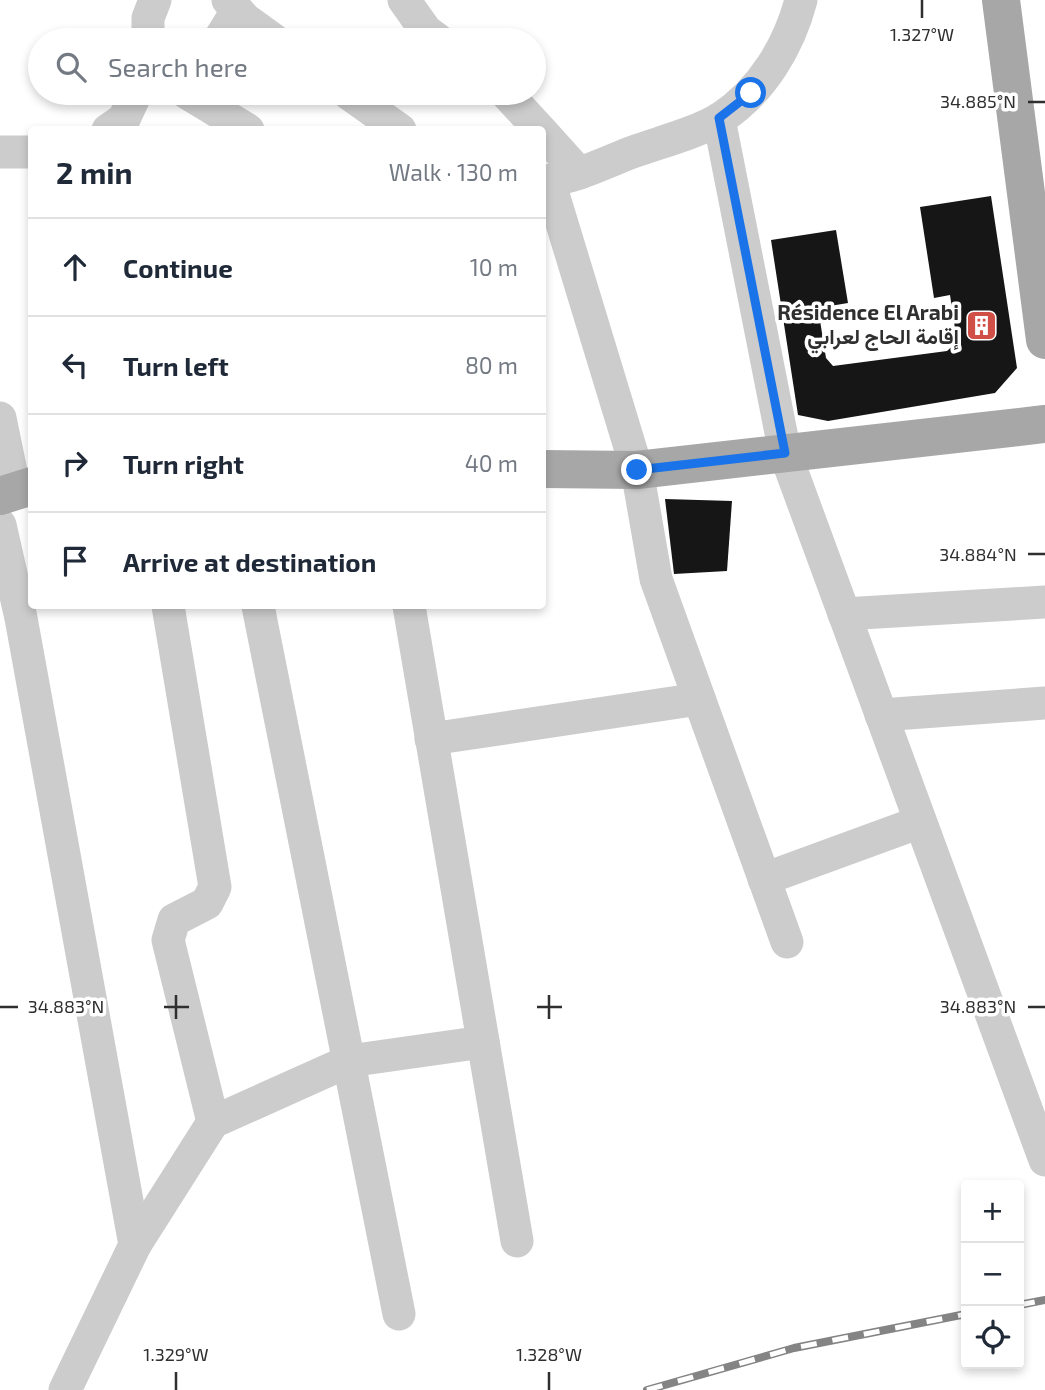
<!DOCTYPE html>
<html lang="en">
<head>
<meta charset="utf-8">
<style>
	:root { --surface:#fff; --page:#f2f2f3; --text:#1f2937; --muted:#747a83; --line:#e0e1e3 }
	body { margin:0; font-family:"Exo 2",Vazirmatn,sans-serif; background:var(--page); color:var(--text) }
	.controls { position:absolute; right:21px; bottom:21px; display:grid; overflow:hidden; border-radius:7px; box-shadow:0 4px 10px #0003 }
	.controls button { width:63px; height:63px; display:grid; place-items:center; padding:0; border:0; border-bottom:2px solid var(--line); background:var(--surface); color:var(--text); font:35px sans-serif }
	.stop { position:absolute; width:21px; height:21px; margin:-16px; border:5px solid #1a73e8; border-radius:50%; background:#fff }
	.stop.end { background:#1a73e8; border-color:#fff; box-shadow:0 2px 7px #0008 }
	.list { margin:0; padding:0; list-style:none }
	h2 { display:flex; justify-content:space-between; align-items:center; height:91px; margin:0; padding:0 28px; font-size:30px }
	h2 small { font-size:23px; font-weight:400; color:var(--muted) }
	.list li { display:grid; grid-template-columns:46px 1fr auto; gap:21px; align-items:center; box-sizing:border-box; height:98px; padding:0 28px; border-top:2px solid var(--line) }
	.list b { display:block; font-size:26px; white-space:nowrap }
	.list em { font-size:23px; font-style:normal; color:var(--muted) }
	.icon { flex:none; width:38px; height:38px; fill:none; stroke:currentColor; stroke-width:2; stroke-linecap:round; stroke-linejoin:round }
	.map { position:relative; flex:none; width:1045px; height:1390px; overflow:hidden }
	.search { position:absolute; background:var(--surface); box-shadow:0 4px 10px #0003; left:28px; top:28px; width:518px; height:77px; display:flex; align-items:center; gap:18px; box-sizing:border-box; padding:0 24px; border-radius:38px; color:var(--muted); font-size:26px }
	.panel { position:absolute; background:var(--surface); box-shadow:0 4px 10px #0003; left:28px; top:126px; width:518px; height:483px; border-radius:7px }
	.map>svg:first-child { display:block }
</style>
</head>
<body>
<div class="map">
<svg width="1045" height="1390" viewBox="0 0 1045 1390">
	<rect width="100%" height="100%" fill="#fff"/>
	<g fill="#161616">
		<polygon points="991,196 1017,368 995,393 828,421 798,415 771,240 836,230 848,303 818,308 826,358 833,366 947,351 957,342 950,295 934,298 920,207"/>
		<polygon points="665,499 732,501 727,571 674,574"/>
	</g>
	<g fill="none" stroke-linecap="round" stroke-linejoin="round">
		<g stroke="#ccc" stroke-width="33">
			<polyline points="228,0 245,19 274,40"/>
			<polyline points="404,0 426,31 438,40"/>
			<polyline points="148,40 148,18 155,0"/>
			<polyline points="219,40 237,11"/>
			<polyline points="187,93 248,130"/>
			<polyline points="348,93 400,130"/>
			<polyline points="506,93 540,130"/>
			<polyline points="719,119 785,453 1045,1160"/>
			<polyline points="108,130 124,119 136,93"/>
			<polyline points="542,132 579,173"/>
			<polyline points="0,152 32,152"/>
			<path d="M542,181C573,179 602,164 630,153C657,143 697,133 721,118C762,91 789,46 801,0"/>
			<polyline points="549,181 637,470 656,579 787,942"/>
			<polyline points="0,418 15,491"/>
			<polyline points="0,525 21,618 135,1245 65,1390"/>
			<polyline points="168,606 215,887 207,903 174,920 168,940 213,1122"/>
			<polyline points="258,606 399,1314"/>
			<polyline points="409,606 517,1241"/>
			<polyline points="844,614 1045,602"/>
			<polyline points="881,715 1045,703"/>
			<polyline points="431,739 699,699"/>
			<polyline points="764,879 920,822"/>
			<polyline points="135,1245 213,1122 349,1061 483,1042"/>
		</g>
		<g stroke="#a7a7a7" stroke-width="38">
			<polyline points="1001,0 1045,340"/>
			<polyline points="542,469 637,470 1045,424"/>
			<polyline points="0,496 32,486"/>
		</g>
		<defs>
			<g id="rail">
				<polyline points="1019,1305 1045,1300"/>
				<polyline points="647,1390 794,1348 966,1314"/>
			</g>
		</defs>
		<use href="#rail" stroke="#848484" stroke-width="8"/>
		<use href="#rail" stroke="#fff" stroke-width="5" stroke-dasharray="16" stroke-linecap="butt"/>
	</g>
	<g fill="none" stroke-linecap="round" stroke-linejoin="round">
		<polyline stroke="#1a73e8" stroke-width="9" points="637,470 785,453 719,118 751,93"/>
	</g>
	<path fill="none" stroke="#2f2f2f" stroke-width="2.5" d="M922,0V18M1028,102H1045M1028,554H1045M176,995V1019M549,995V1019M0,1007H18M164,1007H189M537,1007H562M1028,1007H1045M176,1372V1390M549,1372V1390"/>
	<defs>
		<symbol id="building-square" viewBox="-11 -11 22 22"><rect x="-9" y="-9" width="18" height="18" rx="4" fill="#d05047" stroke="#fff"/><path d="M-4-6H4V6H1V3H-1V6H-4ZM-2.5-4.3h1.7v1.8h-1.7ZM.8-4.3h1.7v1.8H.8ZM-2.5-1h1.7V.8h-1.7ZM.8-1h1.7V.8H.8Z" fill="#fff"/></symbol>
	</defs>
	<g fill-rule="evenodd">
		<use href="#building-square" x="964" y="308" width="35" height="35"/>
	</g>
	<g text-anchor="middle" stroke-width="7" stroke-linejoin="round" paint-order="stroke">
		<g font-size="21" font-weight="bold" fill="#2f2f2f" stroke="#fff" text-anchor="end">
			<text x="959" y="320">Résidence El Arabi<tspan x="959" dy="24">إقامة الحاج لعرابي</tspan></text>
		</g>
	</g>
	<g font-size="18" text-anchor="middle" fill="#2f2f2f" stroke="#fff" stroke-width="7" stroke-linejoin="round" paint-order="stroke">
		<text x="922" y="41">1.327°W</text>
		<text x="978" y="108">34.885°N</text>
		<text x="978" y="561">34.884°N</text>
		<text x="66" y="1013">34.883°N</text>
		<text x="978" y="1013">34.883°N</text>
		<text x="176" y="1361">1.329°W</text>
		<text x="549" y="1361">1.328°W</text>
	</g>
</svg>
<div class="controls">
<button>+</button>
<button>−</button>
<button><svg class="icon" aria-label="locate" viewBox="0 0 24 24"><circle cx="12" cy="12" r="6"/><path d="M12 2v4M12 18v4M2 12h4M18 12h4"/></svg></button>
</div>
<div class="stop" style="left:751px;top:93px"></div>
<div class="stop end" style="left:637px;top:470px"></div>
<div class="search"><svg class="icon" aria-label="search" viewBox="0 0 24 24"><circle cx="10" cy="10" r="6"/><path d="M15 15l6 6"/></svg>Search here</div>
<section class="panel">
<h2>2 min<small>Walk · 130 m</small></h2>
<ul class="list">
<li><svg class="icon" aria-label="ahead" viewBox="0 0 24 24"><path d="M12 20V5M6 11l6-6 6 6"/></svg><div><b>Continue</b></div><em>10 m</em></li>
<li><svg class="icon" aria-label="left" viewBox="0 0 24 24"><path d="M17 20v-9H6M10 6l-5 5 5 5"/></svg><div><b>Turn left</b></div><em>80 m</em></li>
<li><svg class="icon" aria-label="right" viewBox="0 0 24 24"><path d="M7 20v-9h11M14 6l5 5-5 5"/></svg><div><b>Turn right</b></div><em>40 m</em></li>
<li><svg class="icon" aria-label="arrive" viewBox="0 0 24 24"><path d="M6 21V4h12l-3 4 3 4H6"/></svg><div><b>Arrive at destination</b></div></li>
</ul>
</section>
</div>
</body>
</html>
